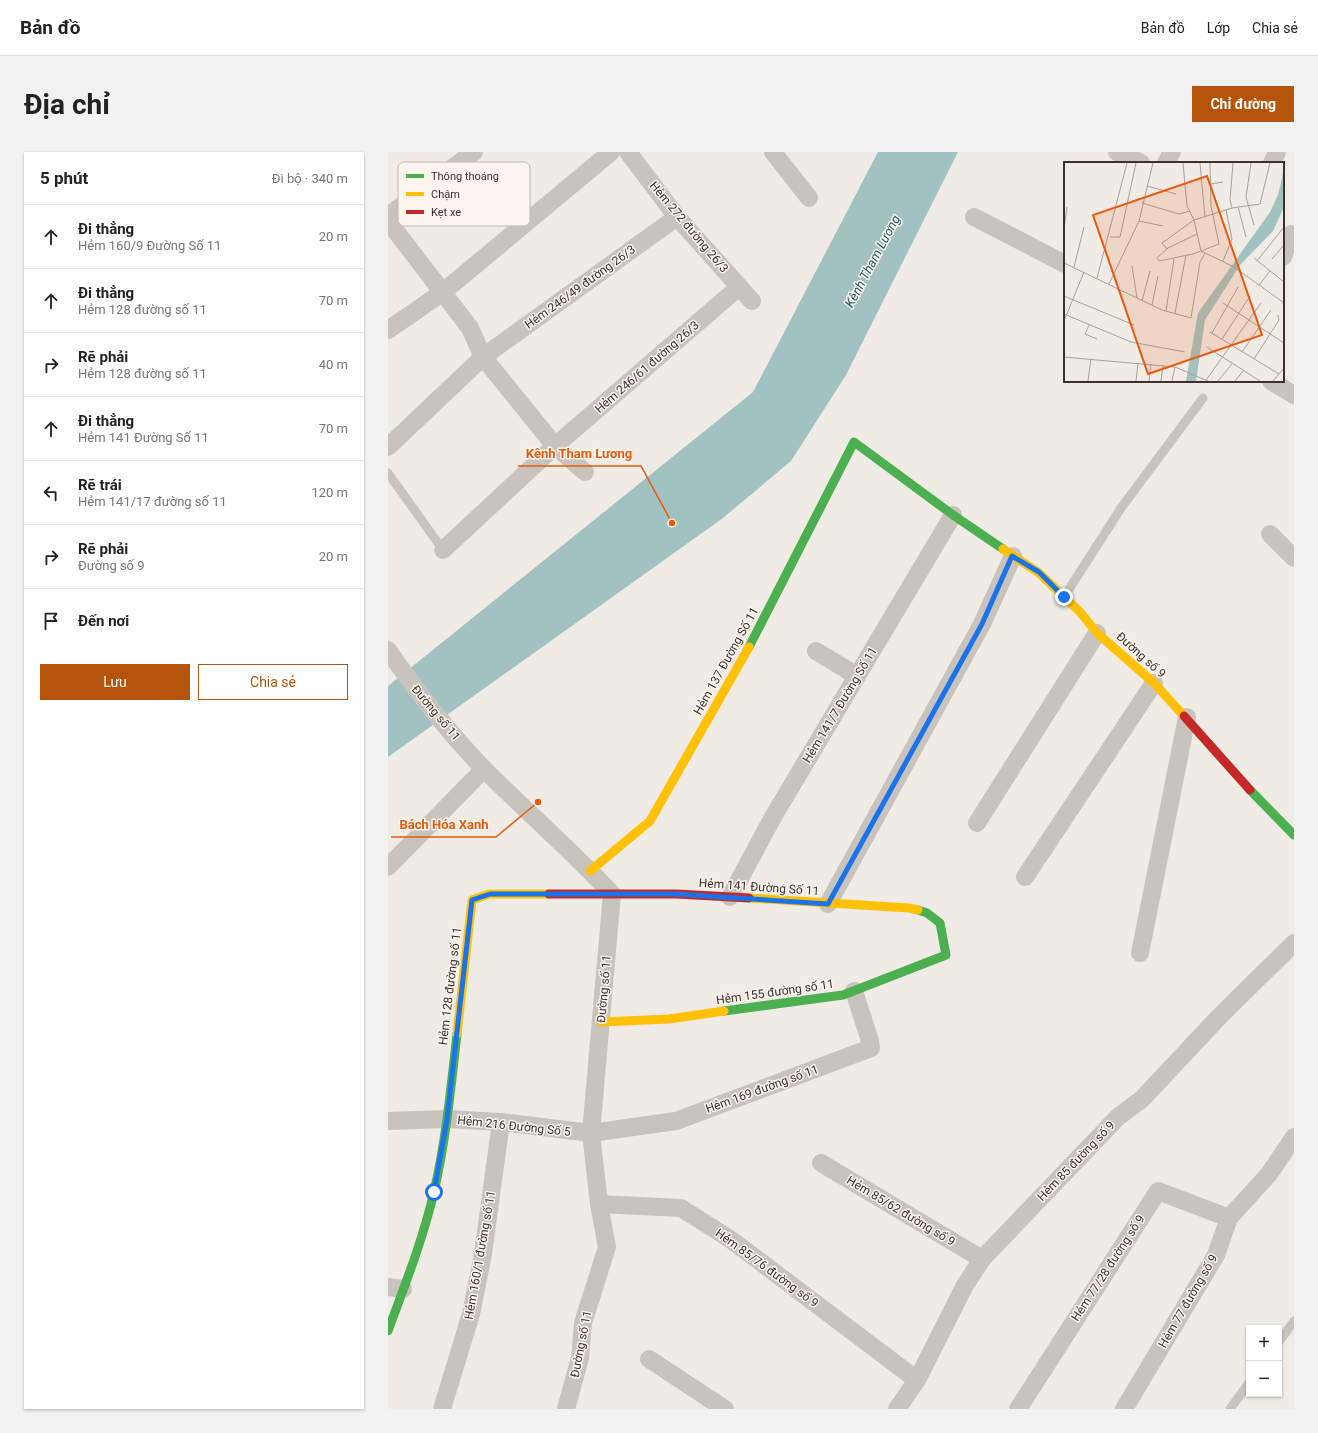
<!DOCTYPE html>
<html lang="vi">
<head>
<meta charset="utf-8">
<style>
	:root { --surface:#fff; --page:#f2f2f2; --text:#222; --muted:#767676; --line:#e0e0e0; --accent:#b45309 }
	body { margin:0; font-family:Roboto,sans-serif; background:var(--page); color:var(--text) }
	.controls { position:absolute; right:12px; bottom:12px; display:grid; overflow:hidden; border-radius:0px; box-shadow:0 1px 3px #0004 }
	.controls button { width:36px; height:36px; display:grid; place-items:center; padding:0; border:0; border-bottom:1px solid var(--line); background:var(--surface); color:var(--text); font:20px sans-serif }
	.stop { position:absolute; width:12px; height:12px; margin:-9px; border:3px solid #1a73e8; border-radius:50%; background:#fff }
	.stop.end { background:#1a73e8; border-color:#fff; box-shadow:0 1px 4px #0008 }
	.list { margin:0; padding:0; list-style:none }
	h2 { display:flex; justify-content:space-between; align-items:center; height:52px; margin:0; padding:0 16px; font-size:17px }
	h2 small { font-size:13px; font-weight:400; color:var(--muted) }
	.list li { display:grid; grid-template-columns:26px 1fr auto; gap:12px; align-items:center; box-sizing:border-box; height:64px; padding:0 16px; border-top:1px solid var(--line) }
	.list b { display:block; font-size:15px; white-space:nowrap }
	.list p { margin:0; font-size:13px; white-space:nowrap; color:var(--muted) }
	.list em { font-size:13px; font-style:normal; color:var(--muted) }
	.actions { display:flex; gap:8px; padding:12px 16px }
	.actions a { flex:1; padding:9px 0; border:1px solid var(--accent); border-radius:0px; text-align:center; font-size:14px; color:var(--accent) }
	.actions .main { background:var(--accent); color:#fff }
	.icon { flex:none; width:22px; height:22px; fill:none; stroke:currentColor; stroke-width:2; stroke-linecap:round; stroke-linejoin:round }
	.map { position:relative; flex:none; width:906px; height:1257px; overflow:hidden; border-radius:0px }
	header { display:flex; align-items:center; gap:24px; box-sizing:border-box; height:56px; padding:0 20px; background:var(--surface); border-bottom:1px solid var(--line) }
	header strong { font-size:19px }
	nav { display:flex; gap:22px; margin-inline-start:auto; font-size:14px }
	.intro { display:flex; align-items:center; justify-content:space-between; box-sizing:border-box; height:96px; padding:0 24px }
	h1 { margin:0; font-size:28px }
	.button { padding:10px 18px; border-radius:0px; background:var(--accent); color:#fff; font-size:14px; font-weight:700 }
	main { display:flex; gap:24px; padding:0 24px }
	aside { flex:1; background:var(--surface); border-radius:0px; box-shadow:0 1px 3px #0004 }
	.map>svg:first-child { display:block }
</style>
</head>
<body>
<header>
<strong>Bản đồ</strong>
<nav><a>Bản đồ</a><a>Lớp</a><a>Chia sẻ</a></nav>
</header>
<div class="intro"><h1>Địa chỉ</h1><a class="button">Chỉ đường</a></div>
<main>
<aside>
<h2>5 phút<small>Đi bộ · 340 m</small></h2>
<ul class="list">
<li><svg class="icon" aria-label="ahead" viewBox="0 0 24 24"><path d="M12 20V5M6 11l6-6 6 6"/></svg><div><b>Đi thẳng</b><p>Hẻm 160/9 Đường Số 11</p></div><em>20 m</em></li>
<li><svg class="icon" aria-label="ahead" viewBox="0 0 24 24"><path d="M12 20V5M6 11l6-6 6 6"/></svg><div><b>Đi thẳng</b><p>Hẻm 128 đường số 11</p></div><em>70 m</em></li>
<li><svg class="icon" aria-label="right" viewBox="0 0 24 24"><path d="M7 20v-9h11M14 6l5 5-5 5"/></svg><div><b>Rẽ phải</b><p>Hẻm 128 đường số 11</p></div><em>40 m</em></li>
<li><svg class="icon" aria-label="ahead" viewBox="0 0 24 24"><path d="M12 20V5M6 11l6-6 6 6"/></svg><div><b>Đi thẳng</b><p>Hẻm 141 Đường Số 11</p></div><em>70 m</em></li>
<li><svg class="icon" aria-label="left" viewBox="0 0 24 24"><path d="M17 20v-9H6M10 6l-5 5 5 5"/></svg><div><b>Rẽ trái</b><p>Hẻm 141/17 đường số 11</p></div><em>120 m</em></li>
<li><svg class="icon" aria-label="right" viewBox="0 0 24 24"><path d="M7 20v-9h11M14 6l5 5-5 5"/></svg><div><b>Rẽ phải</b><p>Đường số 9</p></div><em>20 m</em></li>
<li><svg class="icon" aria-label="arrive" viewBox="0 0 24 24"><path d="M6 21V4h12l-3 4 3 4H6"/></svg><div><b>Đến nơi</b></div></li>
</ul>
<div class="actions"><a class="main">Lưu</a><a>Chia sẻ</a></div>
</aside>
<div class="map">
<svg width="906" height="1257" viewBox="0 0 906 1257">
	<rect width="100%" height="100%" fill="#f0ebe5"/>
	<polygon fill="#a1c2c1" points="490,0 570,0 458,223 403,309 335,366 0,605 0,534 365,240"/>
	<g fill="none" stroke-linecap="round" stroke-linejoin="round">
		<g stroke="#c9c3be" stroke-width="9">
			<polyline points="0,321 55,398"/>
			<polyline points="676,445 733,356 815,246"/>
			<polyline points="891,1190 906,1169"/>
			<polyline points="842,1257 861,1231"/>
		</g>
		<g stroke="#c9c3be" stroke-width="18">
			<polyline points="240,0 289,65 364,149"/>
			<polyline points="385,0 421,46"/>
			<polyline points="729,0 753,11"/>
			<polyline points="778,11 784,0"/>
			<polyline points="884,11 889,0"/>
			<polyline points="0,64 86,0"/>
			<polyline points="586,65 677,112"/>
			<polyline points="0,69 82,176 95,205 167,294 197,320"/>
			<polyline points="895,105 903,82"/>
			<polyline points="0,178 55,140 223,0"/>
			<polyline points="883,229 906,243"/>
			<polyline points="0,295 95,205 289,65"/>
			<polyline points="882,382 906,406"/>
			<polyline points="55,398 167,294 351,135"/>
			<path d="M0,498C29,540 61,581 97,618C139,660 184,699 224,742L203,981L211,1052L219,1095L195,1171L192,1206L178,1257"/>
			<polyline points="428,499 469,524"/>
			<polyline points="589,671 709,481"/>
			<polyline points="0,715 96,617"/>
			<polyline points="637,725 766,531"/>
			<polyline points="342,745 385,665 565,363"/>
			<polyline points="440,752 594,472 625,404"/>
			<polyline points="752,801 799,565"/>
			<polyline points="0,969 59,967 113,970 203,981 288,969 483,896 482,889 466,839"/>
			<polyline points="433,1011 594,1107"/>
			<polyline points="211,1052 293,1056 342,1087 529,1228"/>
			<polyline points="0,1135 15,1137"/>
			<polyline points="261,1207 337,1257"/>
			<polyline points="54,1257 83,1162 95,1102 113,970"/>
			<polyline points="509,1257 529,1228 576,1135 594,1107 730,965 754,947 829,867 906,791"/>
			<polyline points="630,1257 770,1039 841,1066"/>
			<polyline points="736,1257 828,1103 841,1066 881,1022 906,985"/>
		</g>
		<g stroke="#4caf50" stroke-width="9">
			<polyline points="361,495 466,290 565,363 615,397"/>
			<polyline points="862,638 906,683"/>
			<polyline points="336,859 455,843 558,803 552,771 539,761 530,758"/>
			<path d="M0,1179C17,1133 35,1087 46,1040C58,988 63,935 69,882"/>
		</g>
		<g stroke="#ffc107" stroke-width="9">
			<polyline points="615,397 651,421 692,460 709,481 766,531 796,564"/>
			<polyline points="202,719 262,669 361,495"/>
			<polyline points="361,746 521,756 530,758"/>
			<polyline points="213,870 281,867 336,859"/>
			<polyline points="69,882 84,748 101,742 161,742"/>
		</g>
		<g stroke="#c62828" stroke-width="9">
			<polyline points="796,564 862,638"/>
			<polyline points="161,742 289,742 361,746"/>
		</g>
	</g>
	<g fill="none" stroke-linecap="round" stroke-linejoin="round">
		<polyline stroke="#1a73e8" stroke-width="5" points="46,1040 59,967 84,748 102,742 288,742 440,752 594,472 624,404 651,420 676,445"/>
	</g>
	<g text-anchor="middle" stroke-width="3" stroke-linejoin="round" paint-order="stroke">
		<g font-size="12" fill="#3b302b" stroke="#fbf5ee">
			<text transform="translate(301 75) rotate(50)" y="4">Hẻm 272 đường 26/3</text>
			<text transform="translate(192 135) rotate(-36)" y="4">Hẻm 246/49 đường 26/3</text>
			<text transform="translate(259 215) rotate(-41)" y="4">Hẻm 246/61 đường 26/3</text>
			<text transform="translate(753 503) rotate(42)" y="4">Đường số 9</text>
			<text transform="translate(338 509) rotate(-61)" y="4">Hẻm 137 Đường Số 11</text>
			<text transform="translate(452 553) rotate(-59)" y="4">Hẻm 141/7 Đường Số 11</text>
			<text transform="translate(48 561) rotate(50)" y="4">Đường số 11</text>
			<text transform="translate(371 735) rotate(4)" y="4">Hẻm 141 Đường Số 11</text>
			<text transform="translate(62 834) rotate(-83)" y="4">Hẻm 128 đường số 11</text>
			<text transform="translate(216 837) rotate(-85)" y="4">Đường số 11</text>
			<text transform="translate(387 840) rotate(-8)" y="4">Hẻm 155 đường số 11</text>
			<text transform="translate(374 937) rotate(-20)" y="4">Hẻm 169 đường số 11</text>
			<text transform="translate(126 974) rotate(6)" y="4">Hẻm 216 Đường Số 5</text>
			<text transform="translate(688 1009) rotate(-46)" y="4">Hẻm 85 đường số 9</text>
			<text transform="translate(513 1059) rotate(31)" y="4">Hẻm 85/62 đường số 9</text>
			<text transform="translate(92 1103) rotate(-80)" y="4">Hẻm 160/1 đường số 11</text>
			<text transform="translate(379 1116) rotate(36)" y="4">Hẻm 85/76 đường số 9</text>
			<text transform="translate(720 1116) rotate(-57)" y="4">Hẻm 77/28 đường số 9</text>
			<text transform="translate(800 1149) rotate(-60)" y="4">Hẻm 77 đường số 9</text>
			<text transform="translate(193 1192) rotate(-79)" y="4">Đường số 11</text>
		</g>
		<g font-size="13" font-style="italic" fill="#1f5a5e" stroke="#fbf5ee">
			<text transform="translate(484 109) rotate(-62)" y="5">Kênh Tham Lương</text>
		</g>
	</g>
	<g transform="translate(676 10)">
		<rect width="220" height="220" fill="#f0ebe5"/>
		<path d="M220,7V45L209,69L176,103L141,158L132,219H122L134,151L206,50L214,33Z" fill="#a1c2c1"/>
		<path fill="none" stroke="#a8a09b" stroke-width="1" d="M119,1L123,44L130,58L137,89L170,105L220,141M136,1L141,55M187,1L182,35L190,63M147,22L159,20M83,24L112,32M78,41L115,52L126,49M174,45L182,75M168,46L166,38L169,1M75,59L99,64M0,67L3,45M133,72L104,86L93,96L95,99L129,92L155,82L147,44L146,1M46,75H56L72,1M103,87L98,81L130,58L168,46L196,42L206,1M190,96L220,120M208,97L220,83M159,99L168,77L162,48M193,99L220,65M0,101L98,148L127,156L136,100L141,91M68,104L73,136M10,105L20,65M33,116L63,1M45,122L75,59L89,1M195,123L206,109M0,134L70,163M78,139L86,109M159,141L220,181M88,143L94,114M102,149L110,97M111,151L122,93M0,152L67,180L121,190M0,159L20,110M25,163L21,172L33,177M146,170L215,212M148,171L174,125M158,177L186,134M143,185L196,219M178,190L207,148M0,195L111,205L144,219M190,197L215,158L214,153M142,218L197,141M24,219L27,197M72,219L74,201M85,219L87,202M97,219L99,203M108,219L111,205M154,219L168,202M171,219L180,208M209,219L220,206"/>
		<path fill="#e8590c" fill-opacity="0.15" stroke="#e8590c" stroke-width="2" d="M143,14L198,173L84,212L29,53Z"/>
		<rect width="220" height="220" fill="none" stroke="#3b302b" stroke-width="2"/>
	</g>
	<rect x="10" y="10" width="132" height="64" rx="6" fill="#fbf5ee" stroke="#c1bab4" stroke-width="1"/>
	<rect x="18" y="22" width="18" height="4" fill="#4caf50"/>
	<rect x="18" y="40" width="18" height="4" fill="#ffc107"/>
	<rect x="18" y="58" width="18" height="4" fill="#c62828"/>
	<g font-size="11" fill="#3b302b">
		<text x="43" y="28">Thông thoáng</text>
		<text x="43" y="46">Chậm</text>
		<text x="43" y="64">Kẹt xe</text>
	</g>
	<path fill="none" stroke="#e8590c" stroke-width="1.5" d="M284 371L253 314H130M150 650L108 685H3"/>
	<g fill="#e8590c" stroke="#fbf5ee" stroke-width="1.5">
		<circle cx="284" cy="371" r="4"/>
		<circle cx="150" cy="650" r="4"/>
	</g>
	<g font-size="13" text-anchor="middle" font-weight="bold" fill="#e8590c" stroke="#fbf5ee" stroke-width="3" stroke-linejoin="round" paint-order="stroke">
		<text x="191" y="306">Kênh Tham Lương</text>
		<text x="56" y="677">Bách Hóa Xanh</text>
	</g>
</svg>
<div class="controls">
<button>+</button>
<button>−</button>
</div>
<div class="stop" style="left:46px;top:1040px"></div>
<div class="stop end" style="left:676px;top:445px"></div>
</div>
</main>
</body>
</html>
